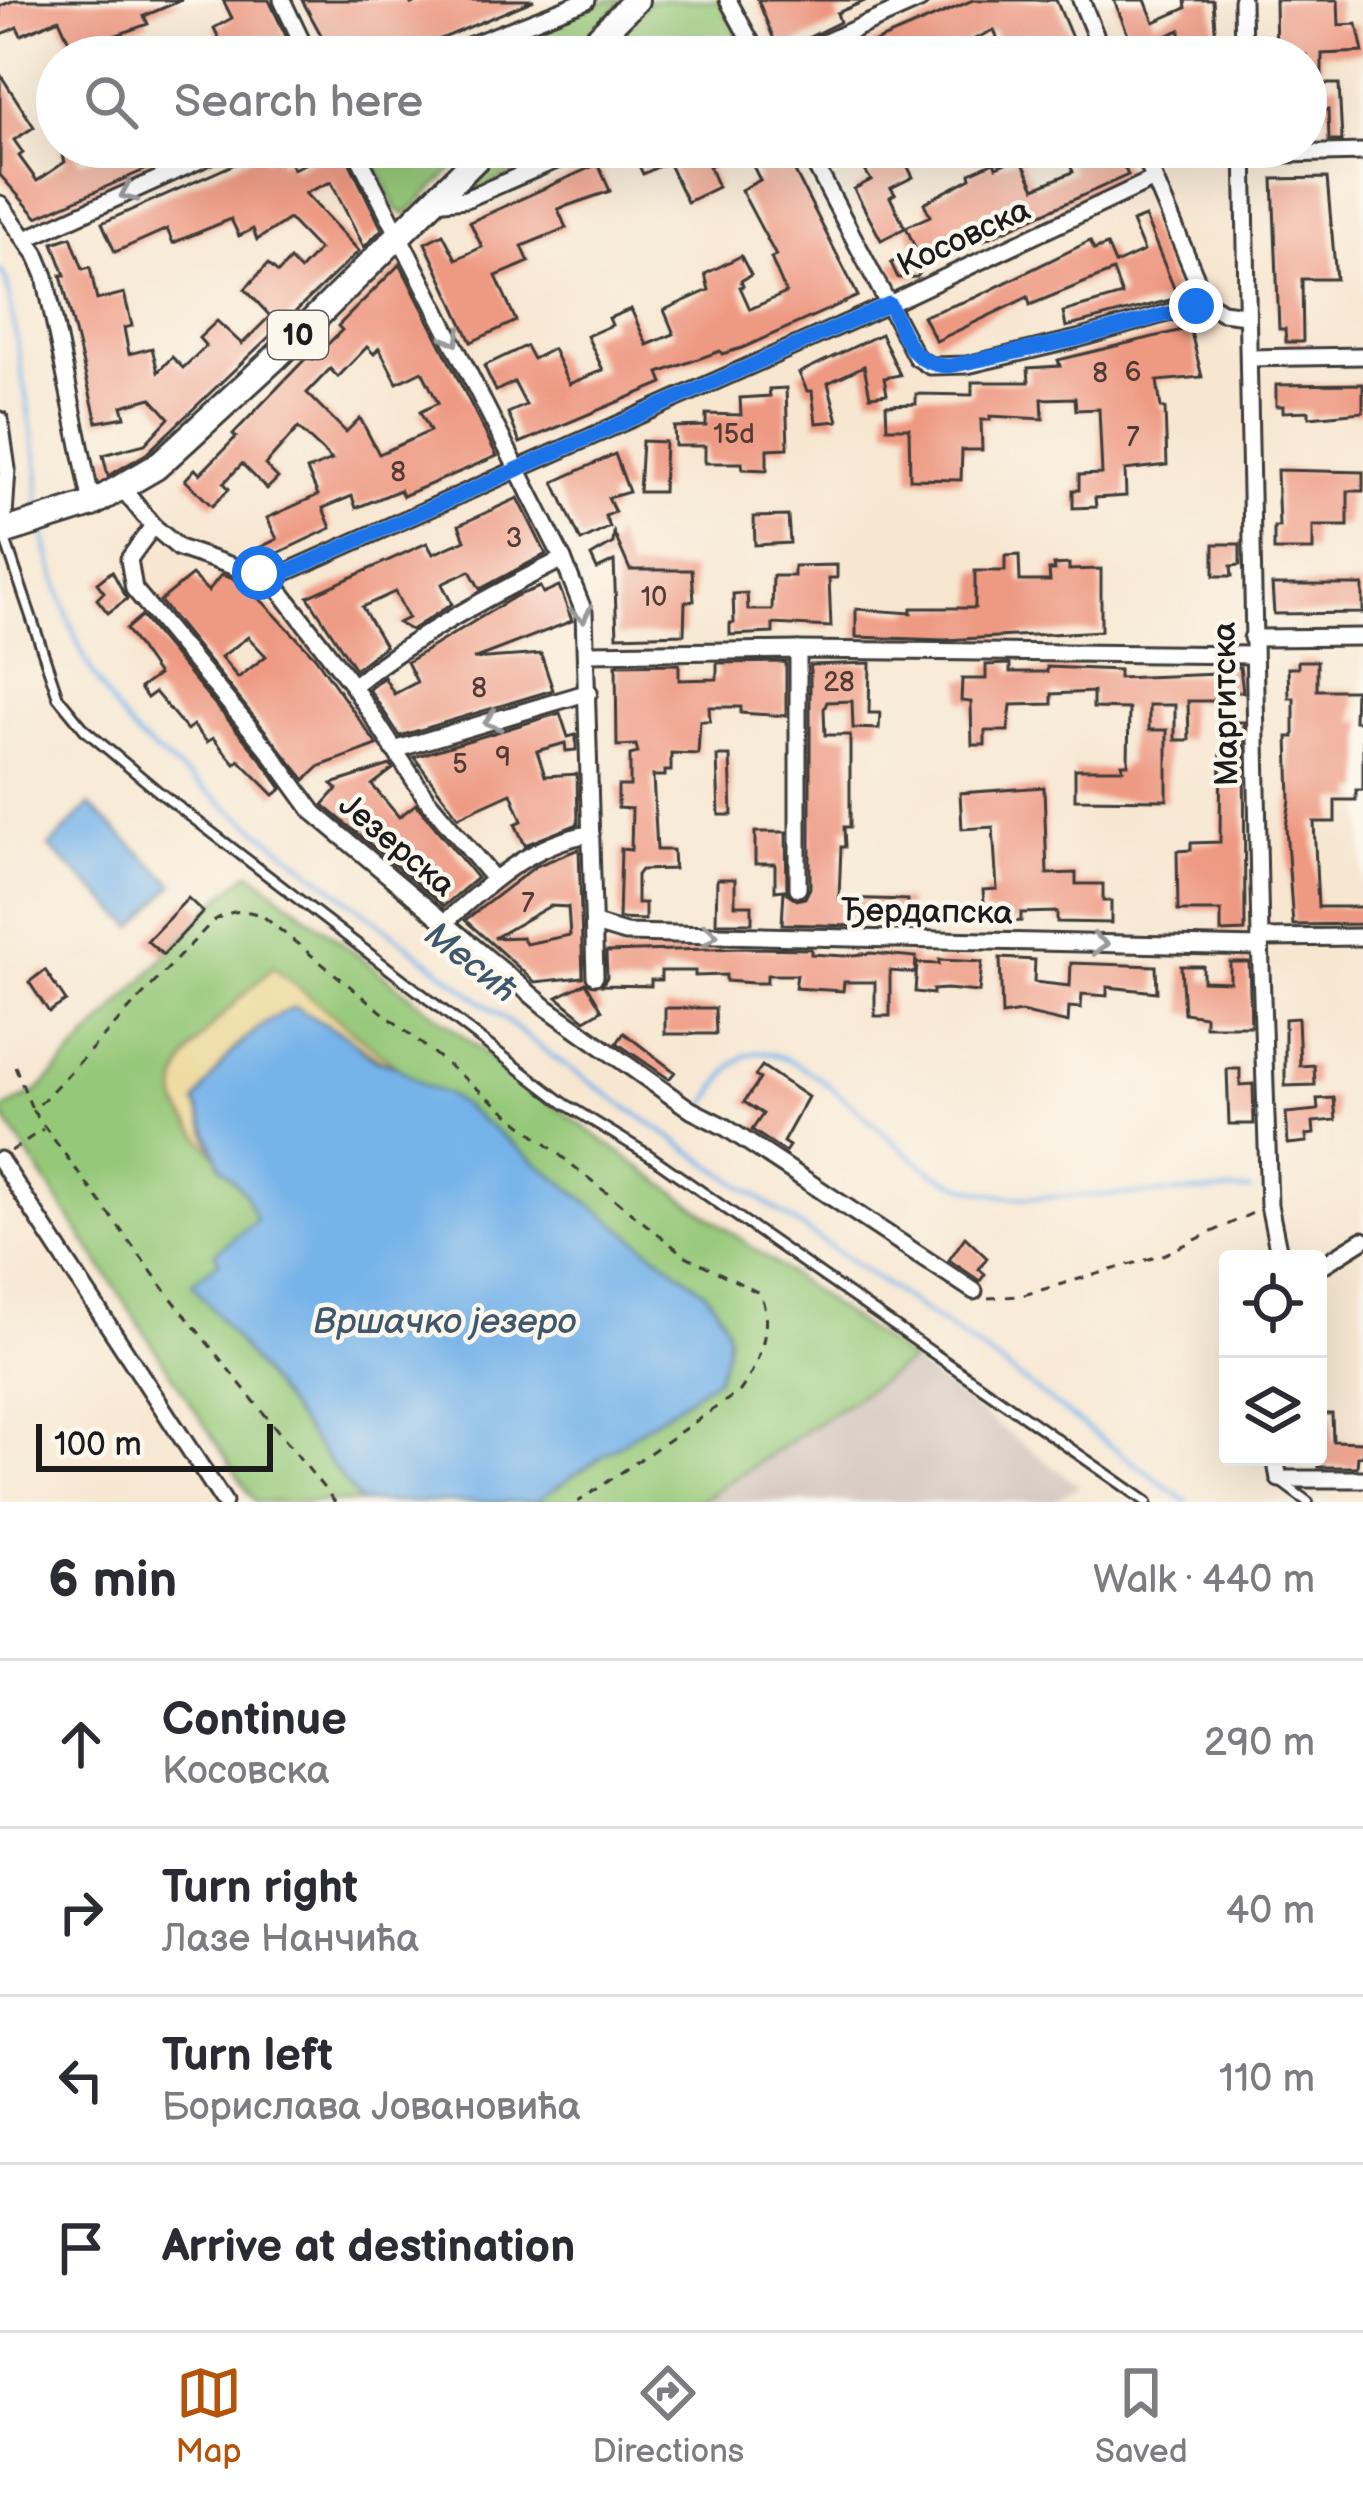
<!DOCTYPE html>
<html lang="en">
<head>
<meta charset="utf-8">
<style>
	:root { --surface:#fff; --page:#f7f7f7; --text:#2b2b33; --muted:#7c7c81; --line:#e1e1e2; --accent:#b45309 }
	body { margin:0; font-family:"Balsamiq Sans",sans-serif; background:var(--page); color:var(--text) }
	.controls { position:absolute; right:36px; bottom:36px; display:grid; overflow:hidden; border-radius:12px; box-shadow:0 12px 48px #0002 }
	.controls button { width:108px; height:108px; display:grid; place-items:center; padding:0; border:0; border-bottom:3px solid var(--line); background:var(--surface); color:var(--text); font:60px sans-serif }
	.scale { position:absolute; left:36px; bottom:30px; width:237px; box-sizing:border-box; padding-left:12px; border:6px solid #1c1c1c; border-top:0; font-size:33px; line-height:42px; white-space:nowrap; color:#1c1c1c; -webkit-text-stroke:9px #fbf7ec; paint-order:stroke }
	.stop { position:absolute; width:36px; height:36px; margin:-27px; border:9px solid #1a73e8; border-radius:50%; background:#fff }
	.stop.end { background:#1a73e8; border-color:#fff; box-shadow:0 3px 12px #0008 }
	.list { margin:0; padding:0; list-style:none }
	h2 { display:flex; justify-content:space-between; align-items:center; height:156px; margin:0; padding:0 48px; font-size:51px }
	h2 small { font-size:39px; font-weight:400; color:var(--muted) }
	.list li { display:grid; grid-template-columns:78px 1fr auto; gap:36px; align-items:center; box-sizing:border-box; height:168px; padding:0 48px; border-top:3px solid var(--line) }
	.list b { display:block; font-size:45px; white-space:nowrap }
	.list p { margin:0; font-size:39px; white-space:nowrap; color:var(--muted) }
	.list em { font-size:39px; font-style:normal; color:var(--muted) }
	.icon { flex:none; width:66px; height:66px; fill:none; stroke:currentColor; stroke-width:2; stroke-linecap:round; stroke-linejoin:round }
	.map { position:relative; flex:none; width:1363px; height:1502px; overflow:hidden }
	.search { position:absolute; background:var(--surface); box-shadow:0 12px 48px #0002; left:36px; right:36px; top:36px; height:132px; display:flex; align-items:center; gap:30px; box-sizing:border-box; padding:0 42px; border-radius:66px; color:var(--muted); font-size:45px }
	.sheet { height:828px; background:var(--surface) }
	nav { display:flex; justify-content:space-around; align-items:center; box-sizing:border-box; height:168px; border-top:3px solid var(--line); background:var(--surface); font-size:33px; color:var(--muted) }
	nav a { display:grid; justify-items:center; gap:6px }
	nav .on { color:var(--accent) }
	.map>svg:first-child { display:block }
</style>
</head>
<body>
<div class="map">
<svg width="1363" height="1502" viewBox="0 0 1363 1502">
	<rect width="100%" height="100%" fill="#fbf7ec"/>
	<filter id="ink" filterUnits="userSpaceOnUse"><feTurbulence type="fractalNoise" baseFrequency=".00833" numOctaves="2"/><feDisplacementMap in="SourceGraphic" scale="24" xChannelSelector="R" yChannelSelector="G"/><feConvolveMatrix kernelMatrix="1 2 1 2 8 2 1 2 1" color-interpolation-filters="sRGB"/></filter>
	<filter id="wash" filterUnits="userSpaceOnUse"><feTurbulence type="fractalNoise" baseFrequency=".004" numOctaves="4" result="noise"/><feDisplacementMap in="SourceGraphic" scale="48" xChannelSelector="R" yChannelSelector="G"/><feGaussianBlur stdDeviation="2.7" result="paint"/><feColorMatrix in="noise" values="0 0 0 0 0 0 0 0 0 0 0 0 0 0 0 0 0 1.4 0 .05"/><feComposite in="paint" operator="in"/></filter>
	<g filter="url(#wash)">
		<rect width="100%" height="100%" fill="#f7e7d1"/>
		<polygon fill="#cfc1ba" points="911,1361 1079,1486 1051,1502 699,1502"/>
		<g fill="#95c878" stroke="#58724a" stroke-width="3">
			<polygon points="608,0 624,0 566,57 465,57"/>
			<polygon points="650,0 719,0 750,57 593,57"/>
			<polygon points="367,147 475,147 406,215 397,210"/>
			<polygon points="502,147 573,147 466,195 460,192"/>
			<polygon points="250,872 538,1094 911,1361 699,1502 255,1502 0,1111 39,1090 222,896"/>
		</g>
		<path fill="#eeda9e" stroke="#857b5d" stroke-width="3" d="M273,967L396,1066C374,1060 365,1048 347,1037C330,1026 310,1020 294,1008C248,1028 225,1062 196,1103L214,1154C203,1139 181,1117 177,1100C168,1054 244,997 273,967Z"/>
		<g fill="#76b3e9" stroke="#496882" stroke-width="3">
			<polygon points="89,805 174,884 134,927 49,847"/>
			<path d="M294,1007L345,1035L375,1060L396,1066L423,1085L447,1094L705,1292C732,1326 733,1337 717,1378L535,1502H360L192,1283L219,1262L215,1253L256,1220L245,1193L221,1167L196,1103C219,1060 250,1028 294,1007Z"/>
		</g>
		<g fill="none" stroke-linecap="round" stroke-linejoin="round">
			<g stroke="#76b3e9" stroke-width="4.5">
				<polyline points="0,270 7,282 39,474 37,511"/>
				<path d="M42,528C63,610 81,673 138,738L552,1056L988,1355L1187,1502"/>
				<path d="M703,1110C714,1093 730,1060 750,1054C801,1039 888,1146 932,1172C959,1188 990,1195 1020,1198L1251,1190"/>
			</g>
		</g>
		<g id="blocks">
			<g fill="#ee9982" fill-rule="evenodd">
				<polygon points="15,0 182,0 144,16 148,24 91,44 95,51 81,57 76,57 59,19 21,35 17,27 0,35 0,6"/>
				<polygon points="223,0 269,0 296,57 228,57 214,28 232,18"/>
				<polygon points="302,0 409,0 411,4 421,0 534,0 398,57 333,57"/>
				<polygon points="758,0 867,0 837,13 840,22 779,52"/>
				<polygon points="973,0 1056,0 1080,57 1005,57 994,30 947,52 949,57 840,57"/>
				<polygon points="1114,0 1145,0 1154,22 1186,8 1185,0 1213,0 1217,57 1199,57 1199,52 1181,52 1180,30 1149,43 1154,57 1137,57"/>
				<polygon points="1275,0 1338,0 1339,25 1357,24 1363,52 1322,54 1322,84 1339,84 1342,141 1329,141 1328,110 1306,112 1306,55 1276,57"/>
				<polygon points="0,74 34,127 14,140 23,153 19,156 37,181 65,162 60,147 75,147 80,162 118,147 197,147 37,217 0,175"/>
				<polygon points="318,147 342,147 382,229 364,247 331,182 305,193 359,251 146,454 108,476 103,455 145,444 169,418 151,398 122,406 125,417 97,422 61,275 65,275 53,243 71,237 83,269 90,267 97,300 124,293 132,326 124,328 129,354 152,348 158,372 172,357 183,368 206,346 199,338 217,321 242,344 270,316 245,289 268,264 278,273 290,260 300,270 319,250 289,219 257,240 253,229 239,236 231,219 173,243 167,229 115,252 102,223 262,152 265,159 276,154 280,163 289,159 293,169 322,156"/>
				<polygon points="630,147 729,147 733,156 709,166 718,187 687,202 668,162 643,174"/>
				<polygon points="759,147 777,147 787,167 791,164 858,296 742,348 722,354 720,351 659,373 663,383 520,443 508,413 526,405 514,382 496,391 484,366 526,346 533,359 553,349 569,384 603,370 587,336 612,325 609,318 631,309 647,345 674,334 664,310 709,290 705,274 741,256 751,275 741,281 743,286 740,287 750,309 786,293 771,258 776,256 741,190 760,180 747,154"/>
				<polygon points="830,147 898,147 913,177 891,188 895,194 890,197 905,228 881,240 854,189 871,180 857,158 840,167"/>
				<polygon points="1063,147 1115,147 1128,175 924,267 917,277 898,278 891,263 916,250 906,227 930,216 924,203 971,178 970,173 994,162 996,167 1020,157 1035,188 1073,172"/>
				<polygon points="598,164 610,191 558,209 566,228 522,246 529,262 496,276 516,321 471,342 425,243 443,234 456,259 482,247 470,222"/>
				<polygon points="1327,178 1336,279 1302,279 1303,342 1286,342 1285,329 1279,329 1273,179"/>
				<polygon points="1145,217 1178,298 1066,327 1063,312 1122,295 1113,271 1030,305 1028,297 936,341 923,316 974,298 1090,241 1094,250 1107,245 1115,264 1144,251 1132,222"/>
				<path d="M400,264L497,456L403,496L400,490L356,508L352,496L323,508L331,528L265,559L259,548L277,539L267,518L318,495L307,470L332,460L298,428L265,465L278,478L267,489L242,464L224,483L229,489L212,506L185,480L195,469L200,474L236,437L233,434L309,355L313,359L342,330L338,326ZM367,347L374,354L379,348L397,383L422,371L438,403L420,412L430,431L379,454L360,418L346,432L307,393L330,369L338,377Z"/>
				<polygon points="1190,328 1202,377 1157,381 1161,408 1165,408 1167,465 1125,470 1126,496 1095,498 1096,507 1073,508 1073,490 1079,490 1079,475 1102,474 1099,409 1076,410 1075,398 1042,399 1043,419 990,416 990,420 981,420 982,450 962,450 961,480 910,479 909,428 887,428 886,405 916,404 916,394 972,395 972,382 1029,382 1028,368 1060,366 1058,360"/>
				<polygon points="881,334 900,375 884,378 887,394 870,396 864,366 828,383 838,421 816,423 812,391 807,391 799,373"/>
				<polygon points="1363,384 1363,412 1309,417 1309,411 1283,412 1283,406 1276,406 1276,385"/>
				<polygon points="786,388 788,448 767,449 767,470 743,469 742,463 705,463 705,446 675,446 674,427 706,426 706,414 741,415 740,398 770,396 769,389"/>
				<polygon points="642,441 665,442 663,492 639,492"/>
				<polygon points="615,454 629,492 608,498 615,512 605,516 610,527 581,541 554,482"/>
				<polygon points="1277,470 1363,472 1363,491 1348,491 1348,526 1313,526 1313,550 1274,550 1274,527 1279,527"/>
				<polygon points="518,498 546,554 480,589 470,571 442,584 452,604 411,630 398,623 408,618 395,592 362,607 385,646 355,669 308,597 427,543 433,554 465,540 459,525"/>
				<polygon points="788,516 790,543 755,545 754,517"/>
				<polygon points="614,533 630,570 692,570 694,601 685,602 684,634 617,636 614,561 597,569 591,556 613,543"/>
				<polygon points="1214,544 1240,544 1240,565 1231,566 1232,576 1214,576"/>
				<polygon points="1019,555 1020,581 1050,581 1049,570 1055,570 1054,565 1069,564 1069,570 1101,569 1101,631 945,640 856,637 856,609 911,613 911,608 975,608 975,571 1005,571 1005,556"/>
				<polygon points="837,565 837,578 829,578 831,627 773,624 773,633 730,635 730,623 734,623 733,594 747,593 748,610 772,610 773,576 794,576 794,566"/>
				<polygon points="112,571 127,599 108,613 97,599 104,592 97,583"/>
				<path d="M192,575L208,591L221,575L234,579L263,602L315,657L377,745L320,766L305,780L160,601ZM248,637L266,656L238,678L221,657Z"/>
				<polygon points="1272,585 1363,585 1363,613 1274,614"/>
				<polygon points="559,586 572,621 473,659 541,654 553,690 400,736 369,689 384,677 394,694 417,682 407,662 516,596 540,587 543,593"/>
				<polygon points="141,616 260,758 282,789 274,795 239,760 235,764 213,738 207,742 193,725 187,730 155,692 147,698 140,688 158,675 126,629"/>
				<polygon points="1298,661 1317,661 1317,690 1355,690 1354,721 1363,721 1363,790 1356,790 1356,800 1335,800 1335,822 1314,822 1318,907 1363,907 1363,924 1293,925 1286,827 1290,800 1288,737 1294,737 1294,698 1289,698 1288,668 1298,668"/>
				<polygon points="786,662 786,716 741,713 741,707 709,707 710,721 700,721 698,754 671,753 671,771 665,771 665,776 653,776 657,850 673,850 674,869 641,870 637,875 637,903 645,903 645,920 619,919 621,849 631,850 632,809 618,808 618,786 630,786 630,755 638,753 636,745 617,746 616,665 679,664 679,680 717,679 717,663"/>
				<polygon points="870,663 869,713 880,713 879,729 853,728 852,701 827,702 824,709 825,735 850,735 850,827 844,827 845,847 841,847 839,898 908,900 908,910 855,912 854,926 782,924 784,890 775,891 775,864 755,864 755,832 786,832 787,893 797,900 805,898 810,888 810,665"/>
				<polygon points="1010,664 1010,672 1047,672 1047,667 1119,670 1119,678 1218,674 1218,667 1240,667 1243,692 1215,692 1215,701 1188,701 1189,740 1175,740 1175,705 1149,705 1149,730 1167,730 1167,800 1075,799 1075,769 1123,769 1122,764 1128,764 1129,709 1093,708 1093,692 1052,694 1052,704 1011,705 1008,731 985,731 985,745 972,745 971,702 961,701 962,679 986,679 986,665"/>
				<polygon points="560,713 568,737 576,735 576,750 566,751 565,743 537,751 545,776 577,774 578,824 525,845 515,824 522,821 511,793 458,817 414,757"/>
				<polygon points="1221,722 1244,722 1245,931 1221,932 1221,911 1178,911 1177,851 1191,850 1191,843 1220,842"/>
				<polygon points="717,756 730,756 732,815 719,815"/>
				<polygon points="390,765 393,769 372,785 399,817 416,804 477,878 444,906 323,805 337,789 332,784"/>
				<polygon points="1044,787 1047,874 1076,873 1076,884 1103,884 1103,901 1111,901 1111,923 1057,922 1057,912 1021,913 1021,921 998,923 993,913 985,914 983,890 997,889 993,827 962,829 960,793"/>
				<path d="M579,849L583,977L535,982L465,920L536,866ZM550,906L568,907L570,935L526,944L522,937L494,938Z"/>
				<polygon points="717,879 735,879 735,905 752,905 752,923 716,923"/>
				<polygon points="188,898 203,912 163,955 147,941"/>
				<polygon points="743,948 811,949 811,954 844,956 871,953 916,957 915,973 890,971 890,1016 875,1016 875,982 844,982 843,991 795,988 797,975 767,975 767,983 753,983 726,981 726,975 695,976 695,971 661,971 661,980 651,980 651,986 602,985 607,977 606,952"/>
				<polygon points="1000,958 1035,960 1034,982 1070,986 1071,963 1156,966 1157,992 1107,987 1107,996 1082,994 1081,1008 1069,1007 1068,1023 1021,1012 1002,1015"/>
				<polygon points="939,960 982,962 979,992 947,989 933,990 933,994 915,992 917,963 939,964"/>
				<polygon points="1230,962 1249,962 1251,1026 1205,1026 1205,1016 1184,1013 1181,966 1203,966 1203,981 1230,982"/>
				<polygon points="45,970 66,1001 49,1012 29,982"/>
				<polygon points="586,983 602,1010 585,1020 557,997"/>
				<polygon points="665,1008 715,1008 716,1034 665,1034"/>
				<polygon points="1298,1018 1300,1066 1314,1065 1315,1085 1285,1086 1285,1019"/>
				<polygon points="624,1033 675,1072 669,1079 617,1043"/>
				<polygon points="762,1066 808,1097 783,1142 789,1146 785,1152 752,1130 763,1114 744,1102 760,1079 755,1076"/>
				<polygon points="1227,1069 1240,1069 1240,1085 1253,1084 1254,1124 1229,1124"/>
				<polygon points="1334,1098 1336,1120 1313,1122 1314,1134 1306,1135 1307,1142 1288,1144 1286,1113 1318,1110 1317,1099"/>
				<polygon points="965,1237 987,1258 979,1269 985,1274 980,1281 949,1260"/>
				<polygon points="1318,1414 1332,1414 1333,1441 1363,1442 1363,1456 1358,1456 1357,1467 1318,1467"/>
			</g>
		</g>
	</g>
	<g filter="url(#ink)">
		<use href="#blocks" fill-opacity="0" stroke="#3d3a37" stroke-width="3"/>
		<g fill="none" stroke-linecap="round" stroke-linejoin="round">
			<defs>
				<g id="service">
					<polyline points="5,539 58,697 85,730 159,792 565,1104 649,1155 1147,1502"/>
					<polyline points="1281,1482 1308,1502"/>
				</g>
				<g id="minor">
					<polyline points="282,0 309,57"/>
					<polyline points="728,0 759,57"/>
					<polyline points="1081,0 1104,57"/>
					<polyline points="1242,0 1243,57"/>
					<polyline points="440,57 587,0"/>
					<polyline points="792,57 920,0"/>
					<polyline points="354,147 563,559 584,612 595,976"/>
					<polyline points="806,147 916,357 930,366 967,365 1077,339 1206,302"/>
					<polyline points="1141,147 1206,302 1222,312 1246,315"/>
					<polyline points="1244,147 1260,938 1269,1205 1280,1259"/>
					<polyline points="1244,155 1363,152"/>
					<polyline points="433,202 466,199 586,147"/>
					<polyline points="0,204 36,254 45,276 92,504"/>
					<polyline points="26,239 229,147"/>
					<polyline points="1249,358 1363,356"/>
					<polyline points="0,420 7,469 3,532"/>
					<polyline points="122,488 153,526 179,548 271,579 353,686 426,798 494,879"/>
					<polyline points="153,526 129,559 134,589 269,751 314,813 547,1008 691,1110 725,1127 974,1291"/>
					<polyline points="271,579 889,304 1154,179"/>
					<polyline points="1252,638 1363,637"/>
					<polyline points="798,650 798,888"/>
					<polyline points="588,653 798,650 1252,655"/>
					<path d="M353,686C417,634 489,596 563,559"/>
					<polyline points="394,750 589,692"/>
					<path d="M444,923C485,886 534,841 591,834"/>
					<polyline points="595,924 625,933 1260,947"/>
					<polyline points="1260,938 1363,937"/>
					<polyline points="0,1160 224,1502"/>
					<polyline points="1318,1268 1363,1240"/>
					<polyline points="1275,1457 1279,1479 1363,1479"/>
				</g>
				<g id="primary">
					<polyline points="579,57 636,0"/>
					<polyline points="0,533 92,504 156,467 275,358 488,147"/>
				</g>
			</defs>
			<use href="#service" stroke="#3d3a37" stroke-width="14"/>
			<use href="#minor" stroke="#3d3a37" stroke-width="21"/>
			<use href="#primary" stroke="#3d3a37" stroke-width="30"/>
			<g stroke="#3d3a37" stroke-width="3" stroke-dasharray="9 9" stroke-linecap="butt">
				<polyline points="15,1066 32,1109"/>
				<polyline points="11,1151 43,1129"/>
				<polyline points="988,1298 1020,1296 1163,1255 1257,1211"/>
				<path d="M335,1502L168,1294L33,1111L212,922C229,910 245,908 264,917L684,1255L759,1293C775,1322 759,1365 740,1391L578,1502"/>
			</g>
			<use href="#service" stroke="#fff" stroke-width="8"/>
			<use href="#minor" stroke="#fff" stroke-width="15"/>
			<use href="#primary" stroke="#fff" stroke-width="24"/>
		</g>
		<defs><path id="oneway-chevron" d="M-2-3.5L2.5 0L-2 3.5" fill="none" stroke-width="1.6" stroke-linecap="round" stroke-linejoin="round" transform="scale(3)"/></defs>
		<g stroke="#999">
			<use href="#oneway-chevron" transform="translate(128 193) rotate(156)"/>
			<use href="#oneway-chevron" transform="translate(453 338) rotate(63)"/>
			<use href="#oneway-chevron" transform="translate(582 614) rotate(78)"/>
			<use href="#oneway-chevron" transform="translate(492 721) rotate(163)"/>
			<use href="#oneway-chevron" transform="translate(710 935) rotate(1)"/>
			<use href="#oneway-chevron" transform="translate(1100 944) rotate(1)"/>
		</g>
	</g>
	<g fill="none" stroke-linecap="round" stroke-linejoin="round" filter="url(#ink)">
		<path stroke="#1a73e8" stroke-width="15" d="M259,573L271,579L889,304C906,337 909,365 950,366L1077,339L1196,306"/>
	</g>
	<g text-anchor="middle" stroke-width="9" stroke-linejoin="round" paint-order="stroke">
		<g font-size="27" fill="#503b36">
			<text x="1133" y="381">6</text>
			<text x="1100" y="382">8</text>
			<text x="734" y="443">15d</text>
			<text x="1133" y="446">7</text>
			<text x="398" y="481">8</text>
			<text x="514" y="547">3</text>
			<text x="654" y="606">10</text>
			<text x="839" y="691">28</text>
			<text x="479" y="697">8</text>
			<text x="503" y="766">9</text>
			<text x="460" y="773">5</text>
			<text x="528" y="912">7</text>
		</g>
		<rect fill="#fbf7ec" stroke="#5f5e5a" stroke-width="3" x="268" y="311" width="60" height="48" rx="9"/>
		<g font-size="30" font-weight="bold" fill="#1c1c1c">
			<text x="298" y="345">10</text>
		</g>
		<g font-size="33" fill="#1c1c1c" stroke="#fbf7ec">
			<text transform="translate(963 236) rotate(-25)" y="12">Косовска</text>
			<text transform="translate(1224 704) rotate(-91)" y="12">Маргитска</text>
			<text transform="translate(398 844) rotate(40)" y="12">Језерска</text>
			<text transform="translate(927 910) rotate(1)" y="12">Ђердапска</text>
		</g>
		<g font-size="36" font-style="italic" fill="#40586e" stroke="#fbf7ec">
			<text transform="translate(472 961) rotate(38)" y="13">Месић</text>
			<text x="445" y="1333">Вршачко језеро</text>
		</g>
	</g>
</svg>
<div class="controls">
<button><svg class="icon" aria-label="locate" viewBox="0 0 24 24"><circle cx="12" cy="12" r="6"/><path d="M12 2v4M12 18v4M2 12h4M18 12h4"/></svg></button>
<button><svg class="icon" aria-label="layers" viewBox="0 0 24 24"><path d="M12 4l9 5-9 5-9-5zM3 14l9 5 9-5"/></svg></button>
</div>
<div class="scale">100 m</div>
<div class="stop" style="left:259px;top:573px"></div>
<div class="stop end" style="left:1196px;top:306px"></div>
<div class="search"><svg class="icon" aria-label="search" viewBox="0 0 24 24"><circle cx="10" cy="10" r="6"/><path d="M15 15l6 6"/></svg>Search here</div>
</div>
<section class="sheet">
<h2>6 min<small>Walk · 440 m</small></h2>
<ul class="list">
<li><svg class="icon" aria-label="ahead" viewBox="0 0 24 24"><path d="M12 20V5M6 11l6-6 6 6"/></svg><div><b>Continue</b><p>Косовска</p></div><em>290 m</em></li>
<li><svg class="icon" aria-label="right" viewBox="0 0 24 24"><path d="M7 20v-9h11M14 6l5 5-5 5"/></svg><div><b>Turn right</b><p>Лазе Нанчића</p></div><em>40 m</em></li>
<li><svg class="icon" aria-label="left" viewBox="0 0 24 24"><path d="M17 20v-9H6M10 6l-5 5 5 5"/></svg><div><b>Turn left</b><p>Борислава Јовановића</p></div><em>110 m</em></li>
<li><svg class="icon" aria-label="arrive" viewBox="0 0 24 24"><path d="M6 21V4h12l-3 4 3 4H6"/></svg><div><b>Arrive at destination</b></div></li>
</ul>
</section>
<nav>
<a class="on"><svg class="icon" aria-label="map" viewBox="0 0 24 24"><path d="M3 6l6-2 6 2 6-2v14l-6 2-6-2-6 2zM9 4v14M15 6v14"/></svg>Map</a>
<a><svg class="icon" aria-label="directions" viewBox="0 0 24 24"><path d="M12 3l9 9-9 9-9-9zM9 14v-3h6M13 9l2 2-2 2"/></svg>Directions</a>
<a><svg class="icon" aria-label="saved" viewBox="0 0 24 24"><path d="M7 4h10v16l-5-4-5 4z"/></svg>Saved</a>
</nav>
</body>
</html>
